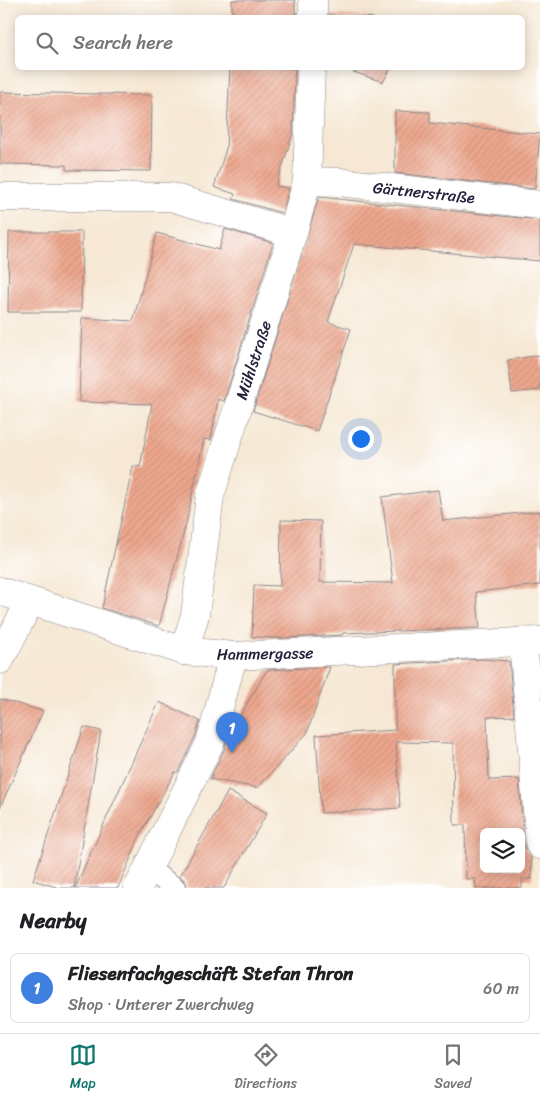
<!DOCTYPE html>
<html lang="en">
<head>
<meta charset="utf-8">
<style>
	:root { --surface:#fff; --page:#f6f6f6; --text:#202124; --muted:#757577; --line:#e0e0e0; --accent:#0f766e }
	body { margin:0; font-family:Sriracha,sans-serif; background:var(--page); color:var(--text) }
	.controls { position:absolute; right:15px; bottom:15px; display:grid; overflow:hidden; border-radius:8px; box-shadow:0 2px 12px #0003 }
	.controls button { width:45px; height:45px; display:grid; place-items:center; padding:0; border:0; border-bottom:1px solid var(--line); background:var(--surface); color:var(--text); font:25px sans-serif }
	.you { position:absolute; left:360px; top:438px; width:18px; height:18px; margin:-12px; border:4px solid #fff; border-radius:50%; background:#1a73e8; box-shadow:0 0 0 8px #1a73e833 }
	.badge { display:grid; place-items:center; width:32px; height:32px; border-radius:50%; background:var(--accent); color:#fff; font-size:16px; font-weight:700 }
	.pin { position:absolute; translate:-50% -41px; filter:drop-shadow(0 1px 2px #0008) }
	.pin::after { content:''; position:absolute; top:26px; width:18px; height:15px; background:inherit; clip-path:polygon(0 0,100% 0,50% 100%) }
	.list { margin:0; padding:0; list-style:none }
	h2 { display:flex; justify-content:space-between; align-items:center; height:65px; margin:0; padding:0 20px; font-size:21px }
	h2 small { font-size:16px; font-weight:400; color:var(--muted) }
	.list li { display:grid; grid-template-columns:32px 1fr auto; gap:15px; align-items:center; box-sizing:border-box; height:70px; margin:0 10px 10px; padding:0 10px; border:1px solid var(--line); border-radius:8px }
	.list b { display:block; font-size:19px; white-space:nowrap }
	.list p { margin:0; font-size:16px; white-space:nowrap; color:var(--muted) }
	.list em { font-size:16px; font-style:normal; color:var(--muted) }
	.icon { flex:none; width:28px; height:28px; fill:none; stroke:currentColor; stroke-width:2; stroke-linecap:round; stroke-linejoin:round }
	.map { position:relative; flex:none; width:540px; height:888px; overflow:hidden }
	.search { position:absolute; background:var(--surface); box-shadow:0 2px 12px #0003; left:15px; right:15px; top:15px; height:55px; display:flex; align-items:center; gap:12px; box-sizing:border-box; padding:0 18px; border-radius:8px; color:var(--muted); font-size:19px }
	.sheet { height:145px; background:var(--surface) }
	nav { display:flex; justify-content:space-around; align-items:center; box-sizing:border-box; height:70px; border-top:1px solid var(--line); background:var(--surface); font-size:14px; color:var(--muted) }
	nav a { display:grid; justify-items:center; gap:2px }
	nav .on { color:var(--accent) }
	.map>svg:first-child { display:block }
</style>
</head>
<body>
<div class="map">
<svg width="540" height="888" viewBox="0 0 540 888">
	<defs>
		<pattern id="building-hatch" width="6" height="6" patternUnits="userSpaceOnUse" patternTransform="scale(1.25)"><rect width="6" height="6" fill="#eda78d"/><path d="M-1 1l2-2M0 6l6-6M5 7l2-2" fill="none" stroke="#cb8f7b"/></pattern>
	</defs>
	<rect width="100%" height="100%" fill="#fff"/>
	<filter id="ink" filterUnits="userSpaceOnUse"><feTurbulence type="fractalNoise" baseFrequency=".02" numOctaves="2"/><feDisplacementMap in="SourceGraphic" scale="10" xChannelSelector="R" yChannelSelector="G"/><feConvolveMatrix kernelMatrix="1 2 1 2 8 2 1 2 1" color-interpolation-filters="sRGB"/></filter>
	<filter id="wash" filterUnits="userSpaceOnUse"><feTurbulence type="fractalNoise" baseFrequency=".0096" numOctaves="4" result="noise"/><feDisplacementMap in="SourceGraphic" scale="20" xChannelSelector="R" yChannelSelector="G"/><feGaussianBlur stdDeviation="1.12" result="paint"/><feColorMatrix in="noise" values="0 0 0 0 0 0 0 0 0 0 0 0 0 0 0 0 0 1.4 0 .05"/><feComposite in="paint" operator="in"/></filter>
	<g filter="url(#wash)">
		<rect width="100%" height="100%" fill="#f6e8d4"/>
		<g id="blocks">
			<g fill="url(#building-hatch)" fill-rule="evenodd">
				<polygon points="232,0 295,0 295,13 297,13 297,18 232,18"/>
				<polygon points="329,15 373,18 329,18"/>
				<polygon points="230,68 295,68 293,133 276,186 289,188 282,213 233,199 235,194 214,187 226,149"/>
				<polygon points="342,68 391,68 383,82"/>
				<polygon points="0,92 152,95 151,171 66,170 66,165 0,164"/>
				<polygon points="395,111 430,112 430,123 540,134 535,189 395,173"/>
				<polygon points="319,197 540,220 540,261 354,244 328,322 351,329 317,431 253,411"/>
				<polygon points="225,229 273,243 224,401 218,399 211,440 204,439 186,524 159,626 102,608 133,466 140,467 152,404 79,402 82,318 133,321 157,233 219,250"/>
				<polygon points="9,232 82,232 81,312 8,312"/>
				<polygon points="540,355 540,390 512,393 508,360"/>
				<polygon points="438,490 443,521 540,511 540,585 476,592 480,628 343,633 342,635 285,638 252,637 254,585 280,586 281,520 321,521 320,582 393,583 382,497"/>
				<path d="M483,659L509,661L514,716L487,717L489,780L519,779L524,846L531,857L532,879H522V888H476L475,879H466L465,825H454L453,743L396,742L400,808L321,813L316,735L395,730V664ZM484,832H521V869H484Z"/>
				<polygon points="330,667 307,733 258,788 210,779 224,750 229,734 267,670"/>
				<polygon points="0,699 43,711 0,808"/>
				<polygon points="159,702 200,721 195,737 178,772 175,772 141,833 118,888 75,888"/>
				<polygon points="84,727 101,731 74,888 59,888 33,880"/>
				<polygon points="228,791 267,813 224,888 187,888 186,882 180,876"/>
			</g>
		</g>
	</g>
	<g filter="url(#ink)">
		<use href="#blocks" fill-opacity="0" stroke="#8c8588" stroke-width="1"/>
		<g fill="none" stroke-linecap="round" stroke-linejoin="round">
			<defs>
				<polyline id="service" points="147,868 175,888"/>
				<g id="minor">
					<polyline points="313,18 313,0"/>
					<polyline points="307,181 339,182 540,205"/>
					<polyline points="0,197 171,197 293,233"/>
					<polyline points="0,591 184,651 233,656 540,641"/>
					<polyline points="523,641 540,845"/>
					<polyline points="184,651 195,615 210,496 293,233 307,181 311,68"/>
					<polyline points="0,660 30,601"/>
					<polyline points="138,888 210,743 233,656"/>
				</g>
			</defs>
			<use href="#service" stroke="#8c8588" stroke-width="23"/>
			<use href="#minor" stroke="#8c8588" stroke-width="29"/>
			<use href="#service" stroke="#fff" stroke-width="21"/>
			<use href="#minor" stroke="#fff" stroke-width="28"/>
		</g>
	</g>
	<g text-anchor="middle" stroke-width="4" stroke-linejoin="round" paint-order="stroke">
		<g font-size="16" fill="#22223b" stroke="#fff">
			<text transform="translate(424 192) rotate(6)" y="6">Gärtnerstraße</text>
			<text transform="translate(253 360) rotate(-72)" y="6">Mühlstraße</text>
			<text transform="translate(265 653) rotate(-1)" y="6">Hammergasse</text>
		</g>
	</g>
</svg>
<div class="controls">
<button><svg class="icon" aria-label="layers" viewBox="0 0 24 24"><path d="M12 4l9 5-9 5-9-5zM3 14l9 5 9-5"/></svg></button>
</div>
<div class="you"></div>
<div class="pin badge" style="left:232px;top:753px;background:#3f7fe0">1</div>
<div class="search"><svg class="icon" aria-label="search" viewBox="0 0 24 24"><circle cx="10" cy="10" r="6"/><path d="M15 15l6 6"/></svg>Search here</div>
</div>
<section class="sheet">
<h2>Nearby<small></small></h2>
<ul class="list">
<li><span class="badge" style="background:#3f7fe0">1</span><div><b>Fliesenfachgeschäft Stefan Thron</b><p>Shop · Unterer Zwerchweg</p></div><em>60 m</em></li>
</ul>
</section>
<nav>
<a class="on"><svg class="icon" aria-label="map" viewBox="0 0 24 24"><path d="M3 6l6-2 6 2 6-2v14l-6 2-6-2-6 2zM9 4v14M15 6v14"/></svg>Map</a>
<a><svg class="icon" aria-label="directions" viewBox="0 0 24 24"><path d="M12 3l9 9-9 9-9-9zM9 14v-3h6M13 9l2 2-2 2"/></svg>Directions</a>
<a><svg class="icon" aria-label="saved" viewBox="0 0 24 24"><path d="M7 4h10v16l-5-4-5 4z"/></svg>Saved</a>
</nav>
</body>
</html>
